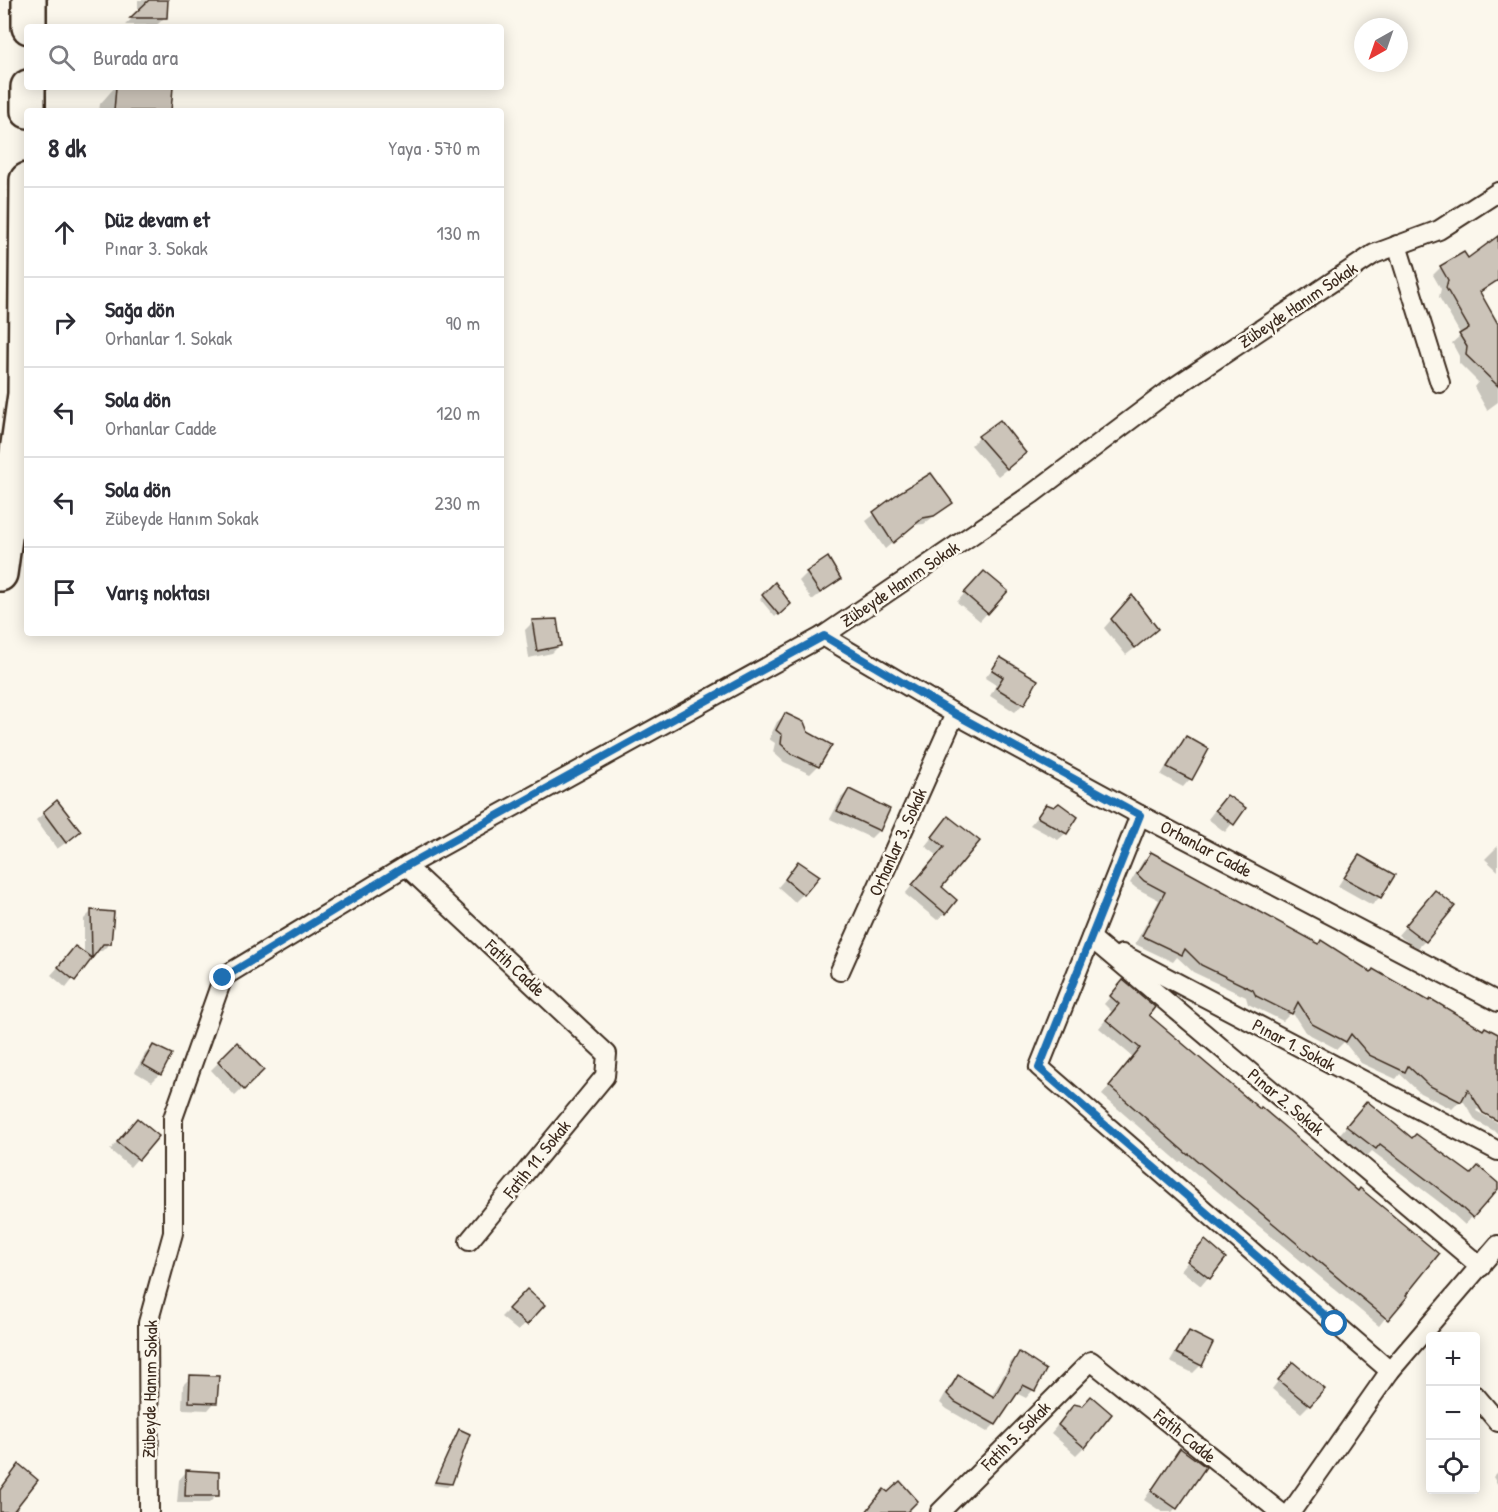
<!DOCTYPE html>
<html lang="tr">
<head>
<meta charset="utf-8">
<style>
	:root { --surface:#fff; --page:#f2f2f3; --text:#2b2b33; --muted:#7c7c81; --line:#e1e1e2 }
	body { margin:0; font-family:"Patrick Hand",sans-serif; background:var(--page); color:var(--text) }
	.controls { position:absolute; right:18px; bottom:18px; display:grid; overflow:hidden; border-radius:6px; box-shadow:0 3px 15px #0003 }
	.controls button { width:54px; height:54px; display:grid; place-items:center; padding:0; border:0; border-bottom:2px solid var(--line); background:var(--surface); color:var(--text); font:30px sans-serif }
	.compass { position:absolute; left:1354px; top:18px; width:54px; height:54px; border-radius:50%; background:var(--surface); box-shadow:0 3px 15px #0003; rotate:220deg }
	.stop { position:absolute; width:18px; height:18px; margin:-14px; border:4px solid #1f6fb2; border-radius:50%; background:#fff }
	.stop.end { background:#1f6fb2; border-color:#fff; box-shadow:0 2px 6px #0008 }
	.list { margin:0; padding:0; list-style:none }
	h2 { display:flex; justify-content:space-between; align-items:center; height:78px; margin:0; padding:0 24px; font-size:26px }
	h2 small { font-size:20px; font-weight:400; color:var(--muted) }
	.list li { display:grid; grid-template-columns:39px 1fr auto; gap:18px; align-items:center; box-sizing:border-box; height:90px; padding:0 24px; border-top:2px solid var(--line) }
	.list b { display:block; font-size:22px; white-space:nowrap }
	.list p { margin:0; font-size:20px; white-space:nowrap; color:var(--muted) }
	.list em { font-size:20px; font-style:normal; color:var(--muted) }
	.icon { flex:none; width:33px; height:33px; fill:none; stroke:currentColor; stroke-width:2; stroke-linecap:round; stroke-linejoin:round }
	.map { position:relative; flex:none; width:1498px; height:1512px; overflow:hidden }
	.search { position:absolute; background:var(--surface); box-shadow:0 3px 15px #0003; left:24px; top:24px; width:480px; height:66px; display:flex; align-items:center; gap:15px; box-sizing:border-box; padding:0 21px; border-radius:6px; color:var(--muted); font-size:22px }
	.panel { position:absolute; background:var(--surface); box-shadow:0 3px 15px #0003; left:24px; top:108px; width:480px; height:528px; border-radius:6px }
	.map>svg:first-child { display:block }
</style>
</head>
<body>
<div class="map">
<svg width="1498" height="1512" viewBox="0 0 1498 1512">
	<rect width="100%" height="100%" fill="#fbf7ec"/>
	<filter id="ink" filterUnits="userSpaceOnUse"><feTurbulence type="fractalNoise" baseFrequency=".0167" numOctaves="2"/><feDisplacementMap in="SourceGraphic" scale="12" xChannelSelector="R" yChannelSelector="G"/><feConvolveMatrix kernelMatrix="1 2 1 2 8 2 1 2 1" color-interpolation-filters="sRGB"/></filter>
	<g filter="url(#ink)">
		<g fill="#0003">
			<polygon points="138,0 167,0 165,17 157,25 125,25 138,13"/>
			<polygon points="115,87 171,87 170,111 99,111 100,104"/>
			<polygon points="1498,235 1498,282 1482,283 1485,287 1479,294 1498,342 1498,402 1487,410 1474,387 1478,382 1459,363 1459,356 1452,343 1461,335 1439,297 1441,289 1433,275 1441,267 1467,260 1497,239"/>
			<polygon points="979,437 1017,461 998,476 971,445"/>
			<polygon points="901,494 951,503 924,524 913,525 885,549 866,521"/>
			<polygon points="807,573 839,579 812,600 799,581"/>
			<polygon points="976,580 987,613 980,621 957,602"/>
			<polygon points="775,585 789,604 775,617 760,599"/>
			<polygon points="1124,605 1149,637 1126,655 1104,628"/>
			<polygon points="533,622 560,645 552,653 529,658 525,630"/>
			<polygon points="1000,659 1023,704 1015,712 990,696 996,685 985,678"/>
			<polygon points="785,715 818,766 810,774 784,762 773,752 775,743 769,739 777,722"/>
			<polygon points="1186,738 1190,779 1183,787 1161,775 1178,746"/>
			<polygon points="849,790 879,830 871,838 830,819 841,798"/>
			<polygon points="1219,805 1244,809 1225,832 1208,819"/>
			<polygon points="1046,806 1066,833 1058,840 1030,825"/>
			<polygon points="44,813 71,839 57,849 36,820"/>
			<polygon points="941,826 978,842 940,887 945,913 937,920 905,894 937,855 925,846"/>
			<polygon points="1498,846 1498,871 1485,859"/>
			<polygon points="1151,853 1371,973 1482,1031 1498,1036 1498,1120 1477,1109 1476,1111 1498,1123 1498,1133 1476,1121 1462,1099 1452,1109 1420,1093 1400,1074 1396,1079 1361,1063 1344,1042 1337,1049 1305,1032 1292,1012 1283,1021 1248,1004 1246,997 1193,972 1177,957 1173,962 1135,944 1159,900 1136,888 1130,883 1143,861"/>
			<polygon points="1359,857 1380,897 1372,905 1338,886 1351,865"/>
			<polygon points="799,863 803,894 795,902 778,887"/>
			<polygon points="1428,900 1425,941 1417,949 1398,935"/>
			<polygon points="92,911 110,943 102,951 95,951 66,988 51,975 68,956 84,954 84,919"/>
			<polygon points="1116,990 1147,1015 1403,1295 1379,1326 1181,1161 1179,1162 1102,1095 1133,1057 1099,1028 1112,1012 1104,1004"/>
			<polygon points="237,1044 262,1070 235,1096 211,1070"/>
			<polygon points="153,1046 160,1074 152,1082 135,1072 145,1054"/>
			<polygon points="1359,1111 1412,1140 1471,1176 1498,1185 1498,1186 1465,1225 1443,1205 1372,1151 1367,1156 1339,1135"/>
			<polygon points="129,1128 157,1136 130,1167 110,1150"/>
			<polygon points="1197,1250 1224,1258 1201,1286 1181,1270"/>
			<polygon points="527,1291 543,1305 518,1331 501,1317"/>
			<polygon points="1190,1333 1201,1365 1193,1373 1170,1362 1182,1341"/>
			<polygon points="1019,1354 1033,1390 1026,1398 1016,1393 995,1424 987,1432 947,1409 940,1403 950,1385 958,1377 991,1397 1011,1362"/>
			<polygon points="1285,1372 1309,1405 1301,1413 1272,1389"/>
			<polygon points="191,1377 215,1402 208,1410 182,1409 183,1385"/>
			<polygon points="1074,1406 1084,1447 1076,1455 1051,1433"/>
			<polygon points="459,1431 451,1484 447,1487 433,1485 456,1434"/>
			<polygon points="1181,1450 1176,1508 1172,1512 1162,1512 1144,1500 1173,1458"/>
			<polygon points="186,1472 217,1495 209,1503 177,1503 179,1480"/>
			<polygon points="1498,1472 1498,1485 1493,1477"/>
		</g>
		<g fill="#ccc4b9" stroke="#3b2a1e" stroke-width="1.5">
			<polygon points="149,0 168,0 167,18 130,18"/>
			<polygon points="116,87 173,87 171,111 114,111"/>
			<polygon points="1498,236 1498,280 1480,292 1498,324 1498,386 1466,355 1467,347 1459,334 1469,328 1446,288 1448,280 1440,266 1464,252 1468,258"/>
			<polygon points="1000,420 1026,453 1007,469 978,436"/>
			<polygon points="931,473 953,503 934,516 923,518 893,543 873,512 900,492"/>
			<polygon points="828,557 841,579 820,593 806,572"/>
			<polygon points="984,571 1008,591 988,614 964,593"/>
			<polygon points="775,582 791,604 779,615 762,595"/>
			<polygon points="1132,595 1158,629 1135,648 1111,619"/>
			<polygon points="557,619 561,646 537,651 532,620"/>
			<polygon points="1000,657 1038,680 1024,705 996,688 1003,677 992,670"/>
			<polygon points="785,713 804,722 808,732 832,745 819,767 792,754 781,744 782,735 776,730"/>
			<polygon points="1186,736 1209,749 1192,780 1167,767"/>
			<polygon points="849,789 890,809 880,831 837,811"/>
			<polygon points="1227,795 1246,808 1234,825 1215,810"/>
			<polygon points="57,800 81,831 66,843 43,812"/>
			<polygon points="1059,803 1078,817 1067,834 1037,817 1046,804 1054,807"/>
			<polygon points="948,816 980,841 942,887 957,900 946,914 912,885 944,847 932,837"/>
			<polygon points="1151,852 1319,944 1321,940 1371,972 1373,969 1429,1001 1431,999 1483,1030 1485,1027 1498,1034 1498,1121 1483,1113 1468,1089 1461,1102 1428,1085 1408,1066 1405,1072 1369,1055 1351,1034 1346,1042 1312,1024 1298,1002 1292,1014 1256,996 1253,990 1201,965 1185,949 1182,955 1142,936 1165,892 1144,881 1137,874"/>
			<polygon points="1359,855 1395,875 1381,898 1344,878"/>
			<polygon points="798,861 820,876 804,895 785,879"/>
			<polygon points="1435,890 1455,906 1426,942 1405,926"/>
			<polygon points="91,910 114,912 111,944 103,944 75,981 58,967 75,946 92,958"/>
			<polygon points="1123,980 1155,1007 1149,1015 1260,1109 1261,1107 1287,1129 1358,1191 1360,1188 1439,1254 1406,1295 1408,1296 1388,1320 1237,1193 1189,1154 1188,1155 1109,1086 1140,1048 1106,1020 1119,1004 1110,996"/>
			<polygon points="237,1042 264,1070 244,1090 218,1061"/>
			<polygon points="153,1045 172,1054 161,1075 142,1064"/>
			<polygon points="1367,1101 1412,1138 1416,1134 1471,1174 1478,1166 1498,1183 1498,1189 1473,1218 1451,1198 1380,1144 1376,1149 1346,1126"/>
			<polygon points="137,1118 159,1136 139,1160 117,1142"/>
			<polygon points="1205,1240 1226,1258 1210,1279 1187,1261"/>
			<polygon points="527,1289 545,1305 527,1325 508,1309"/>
			<polygon points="1189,1331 1213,1343 1202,1366 1176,1353"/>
			<polygon points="1019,1352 1046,1370 1035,1391 1023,1385 996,1425 955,1402 947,1394 958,1375 994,1397"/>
			<polygon points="1293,1362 1325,1389 1310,1406 1278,1380"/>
			<polygon points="190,1375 219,1376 217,1403 189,1402"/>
			<polygon points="1091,1396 1112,1414 1085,1448 1058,1425 1074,1404 1082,1406"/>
			<polygon points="459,1429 470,1434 452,1484 435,1482"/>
			<polygon points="1180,1448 1206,1467 1177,1509 1151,1491"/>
			<polygon points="19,1464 38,1480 13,1512 0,1512 0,1490"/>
			<polygon points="186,1470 219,1472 219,1496 185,1496"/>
			<polygon points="900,1481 918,1501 907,1512 866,1512 884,1489 888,1492"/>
		</g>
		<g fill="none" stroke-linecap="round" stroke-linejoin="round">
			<defs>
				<g id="street">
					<polyline points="1397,245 1440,383"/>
					<polyline points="823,636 955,714 1140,815 1498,1002"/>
					<polyline points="1140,815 1039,1067 1390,1371"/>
					<polyline points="406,866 607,1054 605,1076 469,1241"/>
					<polyline points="1091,938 1481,1267"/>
					<polyline points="1122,954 1498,1151"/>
					<polyline points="840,971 955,714"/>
					<polyline points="1476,1396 1498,1422"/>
					<polyline points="149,1512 148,1323 173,1233 173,1118 223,977 406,866 823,636 1032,494 1170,390 1374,254 1439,230 1498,192"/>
					<polyline points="940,1512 1091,1361 1280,1512"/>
					<polyline points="1291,1512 1390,1371 1498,1245"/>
				</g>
				<g id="highway">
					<polyline points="29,27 29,0"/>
					<polyline points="28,111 28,87"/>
					<polyline points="0,574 25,394 27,180"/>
				</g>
			</defs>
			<use href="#street" stroke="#3b2a1e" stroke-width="22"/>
			<use href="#highway" stroke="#3b2a1e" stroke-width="38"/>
			<use href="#street" stroke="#fbf7ec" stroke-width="18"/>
			<use href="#highway" stroke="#fbf7ec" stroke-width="33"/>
		</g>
	</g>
	<g fill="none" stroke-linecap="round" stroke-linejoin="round" filter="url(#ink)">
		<polyline stroke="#1f6fb2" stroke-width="8" points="223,978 406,866 824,636 955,714 1140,815 1039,1068 1335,1324"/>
	</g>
	<g text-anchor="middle" stroke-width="5" stroke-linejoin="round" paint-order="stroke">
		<g font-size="18" fill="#3b2a1e" stroke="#fbf7ec">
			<text transform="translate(1298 305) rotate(-34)" y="6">Zübeyde Hanım Sokak</text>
			<text transform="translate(900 584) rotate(-34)" y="6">Zübeyde Hanım Sokak</text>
			<text transform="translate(898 842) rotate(-66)" y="6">Orhanlar 3. Sokak</text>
			<text transform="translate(1206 849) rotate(28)" y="6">Orhanlar Cadde</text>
			<text transform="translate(515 968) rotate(43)" y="6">Fatih Cadde</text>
			<text transform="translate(1294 1045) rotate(28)" y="6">Pınar 1. Sokak</text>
			<text transform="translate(1286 1102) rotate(40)" y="6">Pınar 2. Sokak</text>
			<text transform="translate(537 1159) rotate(-51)" y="6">Fatih 11. Sokak</text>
			<text transform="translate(150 1389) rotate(-89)" y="6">Zübeyde Hanım Sokak</text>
			<text transform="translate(1016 1436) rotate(-45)" y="6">Fatih 5. Sokak</text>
			<text transform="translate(1185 1436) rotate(39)" y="6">Fatih Cadde</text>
		</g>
	</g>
</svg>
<div class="controls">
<button>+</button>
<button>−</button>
<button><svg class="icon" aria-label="locate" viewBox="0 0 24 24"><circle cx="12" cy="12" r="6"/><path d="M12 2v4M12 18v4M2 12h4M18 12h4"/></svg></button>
</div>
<svg class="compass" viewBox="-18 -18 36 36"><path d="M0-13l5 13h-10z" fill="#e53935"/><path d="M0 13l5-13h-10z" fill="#7c7c81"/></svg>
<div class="stop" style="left:1335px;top:1324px"></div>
<div class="stop end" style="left:223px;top:978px"></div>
<div class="search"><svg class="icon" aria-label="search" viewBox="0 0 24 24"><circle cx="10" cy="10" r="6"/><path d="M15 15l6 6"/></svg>Burada ara</div>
<section class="panel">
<h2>8 dk<small>Yaya · 570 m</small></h2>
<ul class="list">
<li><svg class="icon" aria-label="ahead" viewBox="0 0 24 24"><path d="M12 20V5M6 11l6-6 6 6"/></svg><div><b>Düz devam et</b><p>Pınar 3. Sokak</p></div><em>130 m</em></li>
<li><svg class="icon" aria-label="right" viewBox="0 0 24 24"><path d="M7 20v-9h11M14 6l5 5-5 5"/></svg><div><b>Sağa dön</b><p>Orhanlar 1. Sokak</p></div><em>90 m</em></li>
<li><svg class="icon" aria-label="left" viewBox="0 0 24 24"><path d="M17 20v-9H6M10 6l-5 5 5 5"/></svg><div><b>Sola dön</b><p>Orhanlar Cadde</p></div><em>120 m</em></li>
<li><svg class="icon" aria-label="left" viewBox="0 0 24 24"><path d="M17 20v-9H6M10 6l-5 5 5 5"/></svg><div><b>Sola dön</b><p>Zübeyde Hanım Sokak</p></div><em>230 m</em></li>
<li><svg class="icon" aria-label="arrive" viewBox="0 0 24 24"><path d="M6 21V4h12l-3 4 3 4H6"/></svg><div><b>Varış noktası</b></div></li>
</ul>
</section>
</div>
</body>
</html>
